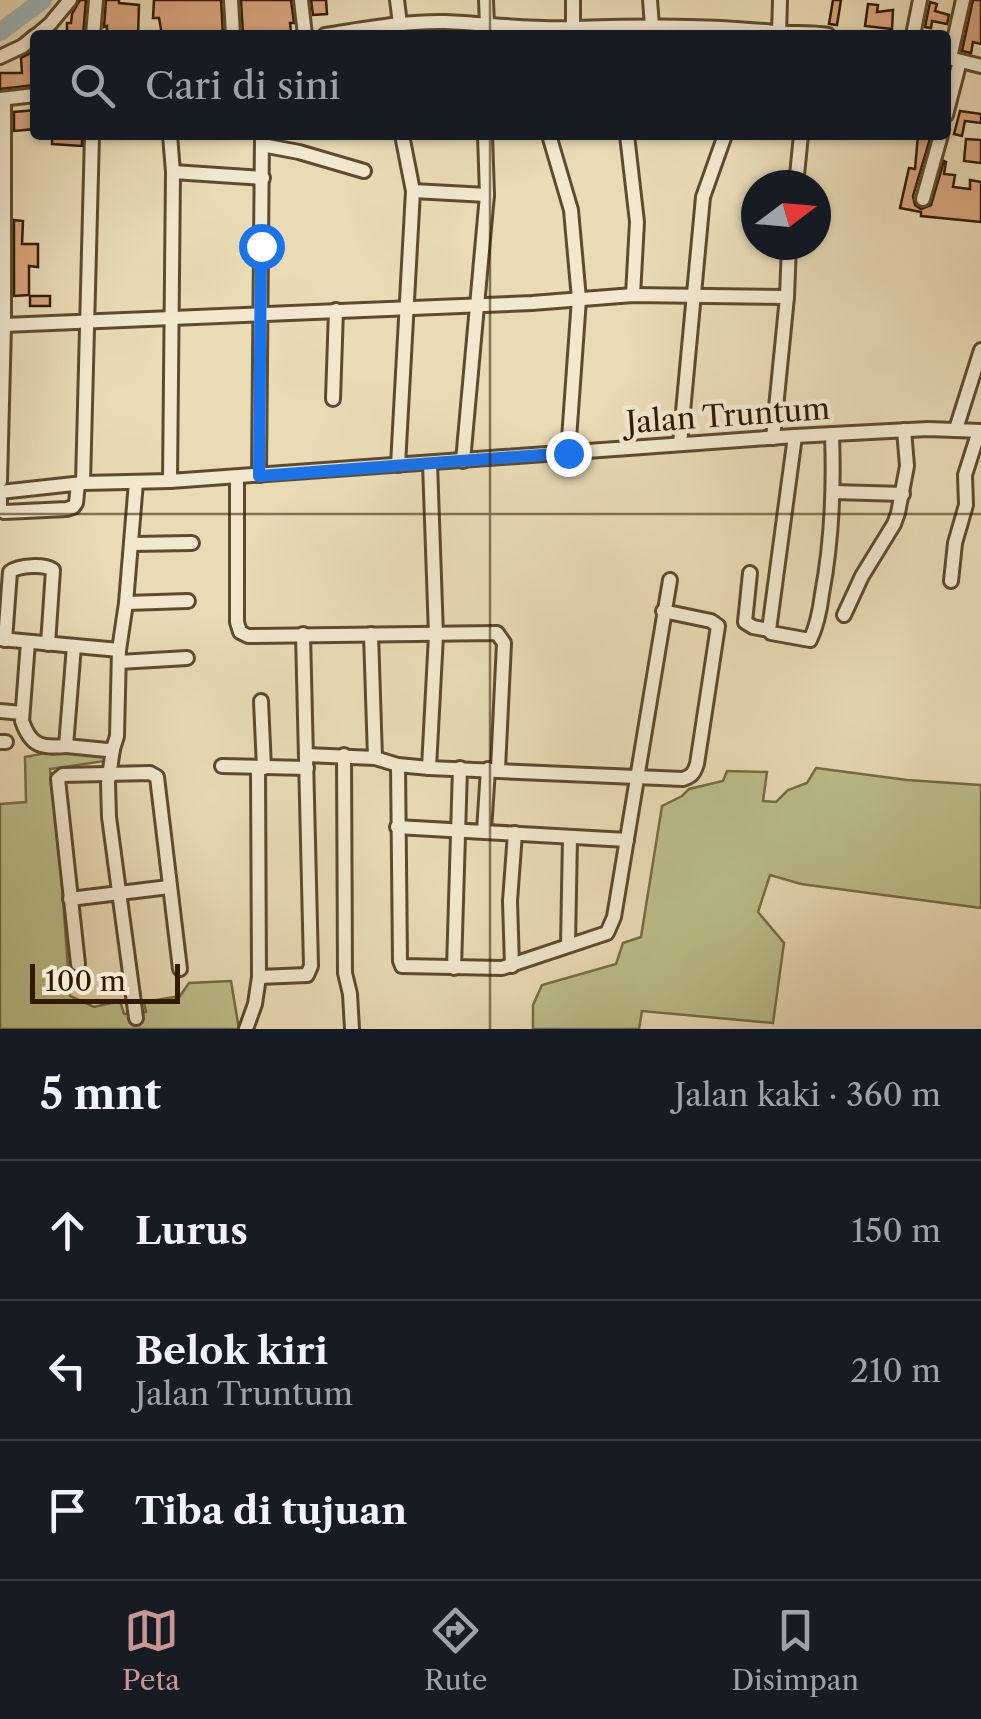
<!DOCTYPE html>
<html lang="id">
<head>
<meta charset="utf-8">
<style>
	:root { --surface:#171b24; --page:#242831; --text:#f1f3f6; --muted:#9ea1a6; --line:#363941; --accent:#c59692 }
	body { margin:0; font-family:"Libre Caslon Text",serif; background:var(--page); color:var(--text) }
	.compass { position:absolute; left:741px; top:170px; width:90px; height:90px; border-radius:50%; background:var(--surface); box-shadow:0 2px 8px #0004; rotate:74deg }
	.scale { position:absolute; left:30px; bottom:25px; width:150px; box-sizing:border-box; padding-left:10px; border:5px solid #311a00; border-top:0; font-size:28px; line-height:35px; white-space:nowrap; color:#311a00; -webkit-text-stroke:8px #f1e8cf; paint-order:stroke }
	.stop { position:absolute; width:30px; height:30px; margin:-22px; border:8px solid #1a73e8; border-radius:50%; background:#fff }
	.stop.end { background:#1a73e8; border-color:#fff; box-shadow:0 2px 10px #0008 }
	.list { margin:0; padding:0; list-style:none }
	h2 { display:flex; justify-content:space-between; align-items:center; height:130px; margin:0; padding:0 40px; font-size:42px }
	h2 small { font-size:32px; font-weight:400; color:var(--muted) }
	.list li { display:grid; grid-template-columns:65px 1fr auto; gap:30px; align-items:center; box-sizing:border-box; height:140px; padding:0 40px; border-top:2px solid var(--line) }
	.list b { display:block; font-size:38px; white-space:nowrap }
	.list p { margin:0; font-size:32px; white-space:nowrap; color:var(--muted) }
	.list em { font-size:32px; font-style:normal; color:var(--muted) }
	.icon { flex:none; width:55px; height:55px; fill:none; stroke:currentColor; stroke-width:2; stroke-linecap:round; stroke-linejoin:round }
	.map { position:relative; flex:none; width:981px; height:1029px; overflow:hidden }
	.search { position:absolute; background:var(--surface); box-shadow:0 2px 8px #0004; left:30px; right:30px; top:30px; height:110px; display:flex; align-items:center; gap:25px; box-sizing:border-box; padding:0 35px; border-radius:10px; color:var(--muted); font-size:38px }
	.sheet { height:550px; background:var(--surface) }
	nav { display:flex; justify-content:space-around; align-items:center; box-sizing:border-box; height:140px; border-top:2px solid var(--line); background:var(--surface); font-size:28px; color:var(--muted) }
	nav a { display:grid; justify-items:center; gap:5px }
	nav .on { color:var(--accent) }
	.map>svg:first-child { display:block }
</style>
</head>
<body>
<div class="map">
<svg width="981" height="1029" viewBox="0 0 981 1029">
	<rect width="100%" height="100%" fill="#e9dbb5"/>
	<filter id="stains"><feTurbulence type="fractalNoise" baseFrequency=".002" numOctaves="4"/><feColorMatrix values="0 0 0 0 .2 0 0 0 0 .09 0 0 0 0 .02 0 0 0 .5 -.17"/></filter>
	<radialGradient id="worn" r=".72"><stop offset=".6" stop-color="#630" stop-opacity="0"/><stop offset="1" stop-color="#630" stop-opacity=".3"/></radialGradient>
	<g fill="#bbbe8a" stroke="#766c45" stroke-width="2.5">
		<polygon points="46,753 106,754 105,761 50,769 62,885 70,996 94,1007 120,1001 124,1014 146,1012 144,1002 180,996 189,983 231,981 239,1029 0,1029 0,804 26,802 25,757"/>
		<polygon points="816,768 907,780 981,785 981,908 801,884 770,875 758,912 784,943 773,1023 642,1011 639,1029 533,1029 533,1005 542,985 616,964 623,943 641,937 662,806 682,796 689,789 723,781 727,771 767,772 763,801 776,802 788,790 807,783"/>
	</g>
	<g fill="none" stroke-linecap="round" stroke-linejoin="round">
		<polyline stroke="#9db8ba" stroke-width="18" points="0,32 43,0"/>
	</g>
	<g fill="#daa680" stroke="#311a00" stroke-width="2.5">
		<polygon points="80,0 86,0 83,35 67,35 67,23 71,23 72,14"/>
		<polygon points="106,0 119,0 119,3 139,5 138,35 107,35 107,26 104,27"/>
		<polygon points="154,0 221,0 223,35 162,35 159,18 153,18"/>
		<polygon points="241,0 291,0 294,23 290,23 291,32 243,35"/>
		<polygon points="311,0 326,0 327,14 313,15"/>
		<polygon points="833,0 841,0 837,25 829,24"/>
		<polygon points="973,0 981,0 981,44 973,42 971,53 962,51"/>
		<polygon points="930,2 937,4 935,11 949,15 947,24 932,21 931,28 925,27"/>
		<polygon points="868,4 878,5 877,12 893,10 892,29 865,26"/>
		<polygon points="35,51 35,85 0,89 0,73 22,73 21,58"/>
		<polygon points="35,110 35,129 14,131 14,112"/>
		<polygon points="960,111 981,114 981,123 965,121 962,136 954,134"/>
		<polygon points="78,135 82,135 82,146 52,144 52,136 77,137"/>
		<polygon points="918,135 931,135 913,196 915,205 921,209 931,205 944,161 946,162 944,174 955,175 953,187 970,189 970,180 981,182 981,222 921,216 921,212 900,208 909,168 915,169"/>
		<polygon points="966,139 981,140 981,163 964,161"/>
		<polygon points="14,220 23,221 22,244 38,244 38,267 29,266 29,295 14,296"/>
		<rect x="30" y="296" width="20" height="10"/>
	</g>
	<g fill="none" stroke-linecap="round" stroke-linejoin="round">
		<defs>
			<g id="minor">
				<polyline points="231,0 233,35"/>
				<polyline points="301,0 305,35"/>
				<polyline points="397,0 400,24"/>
				<polyline points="486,0 487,25"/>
				<polyline points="573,0 573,29"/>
				<polyline points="650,0 652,26"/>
				<polyline points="779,33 780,0"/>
				<polyline points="37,35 50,24 70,0"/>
				<polyline points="93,35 96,0"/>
				<path d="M325,35C365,29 405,21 446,22C490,24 533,30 576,28C643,26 708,25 774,32C792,34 810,32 828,35"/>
				<polyline points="913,35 920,0"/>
				<polyline points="0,57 23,46 35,36"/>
				<polyline points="950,58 963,0"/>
				<polyline points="953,59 981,66"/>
				<polyline points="0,99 35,95"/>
				<polyline points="946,115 960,61"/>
				<polyline points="549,135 571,210 579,299 568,453"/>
				<polyline points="627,135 637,222 633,295"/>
				<polyline points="262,145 299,152 364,171"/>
				<polyline points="173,172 263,178"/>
				<polyline points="796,185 801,135"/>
				<polyline points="413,191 487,195"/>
				<polyline points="923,199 941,135"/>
				<polyline points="4,325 532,303 633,295 787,297"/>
				<polyline points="333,399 336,310"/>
				<polyline points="956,429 981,350"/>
				<path d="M795,436L769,630L771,633L810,640C817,626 820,610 822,594C832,541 834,488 832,434"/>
				<polyline points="773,438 787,297 789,245"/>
				<polyline points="680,444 703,197 725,135"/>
				<polyline points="463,461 487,195 485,135"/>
				<polyline points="398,465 413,191 402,135"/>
				<polyline points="259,475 262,135"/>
				<polyline points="237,477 237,622 240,632 248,636 497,633 504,643 498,769"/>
				<polyline points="0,481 4,325 4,99"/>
				<polyline points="170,481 173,172 170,135"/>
				<polyline points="83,483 92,135"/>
				<polyline points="0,492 83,483 170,481 795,436 928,429 981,431"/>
				<polyline points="834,492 903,494"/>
				<polyline points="0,499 0,509 4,512 67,509 73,507 76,503 78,484"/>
				<polyline points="131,544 192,543"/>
				<polyline points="750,573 745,622 753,627 769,630"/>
				<polyline points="951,581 955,543 966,505 965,475 979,431"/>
				<polyline points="126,603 188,601"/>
				<polyline points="844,615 862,576 894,524 898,513 907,466 904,430"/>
				<polyline points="371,634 375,758"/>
				<polyline points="0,639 119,650"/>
				<path d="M5,640L10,572C19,565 44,564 53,570L48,644"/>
				<path d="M28,642L22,721C31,747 42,748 66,746"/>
				<polyline points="74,646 66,746 107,750 113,749 117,736 119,650 126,603 136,482"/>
				<polyline points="119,662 187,658"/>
				<polyline points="261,701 264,768"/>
				<polyline points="0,711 22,713"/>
				<polyline points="0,742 6,742"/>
				<polyline points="113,749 108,783 109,817 136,1018"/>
				<path d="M306,755L375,758L398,765L429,768L683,779C692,776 694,773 697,764L718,626L711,621L663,611"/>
				<polyline points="344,755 345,973 350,994 352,1029"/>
				<polyline points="398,765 400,961 402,966 502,968 607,933 614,917 670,580"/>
				<polyline points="222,766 307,768"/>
				<polyline points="429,768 436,635 430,463"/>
				<polyline points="397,827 627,840"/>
				<polyline points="484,831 488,769"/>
				<polyline points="70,899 169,887"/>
				<polyline points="568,945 570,837"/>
				<polyline points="78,964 58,779 63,775 150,773 157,777 180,969"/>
				<polyline points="512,966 510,901 515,833"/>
				<polyline points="454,968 460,768"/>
				<polyline points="259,977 307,975 311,966 303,634"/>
				<polyline points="246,1029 255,1004 259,977 258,768"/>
			</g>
		</defs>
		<use href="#minor" stroke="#5f4a2d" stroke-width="18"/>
		<use href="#minor" stroke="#f1e8cf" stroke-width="12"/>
	</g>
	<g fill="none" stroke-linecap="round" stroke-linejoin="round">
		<polyline stroke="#1a73e8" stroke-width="12" points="261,246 259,476 568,453"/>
	</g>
	<path fill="none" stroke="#311a00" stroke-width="2.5" stroke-opacity="0.55" d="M490,0V35M490,135V1029M0,514H981"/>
	<g text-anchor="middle" stroke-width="9" stroke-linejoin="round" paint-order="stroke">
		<g font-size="30" fill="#311a00" stroke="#f1e8cf">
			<text transform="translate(728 416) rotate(-4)" y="10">Jalan Truntum</text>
		</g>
	</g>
	<rect width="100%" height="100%" filter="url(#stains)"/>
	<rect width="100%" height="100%" fill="url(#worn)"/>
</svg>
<svg class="compass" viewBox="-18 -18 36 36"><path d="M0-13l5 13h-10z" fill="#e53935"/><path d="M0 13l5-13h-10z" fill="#9ea1a6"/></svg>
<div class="scale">100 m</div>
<div class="stop" style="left:261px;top:246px"></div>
<div class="stop end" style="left:568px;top:453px"></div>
<div class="search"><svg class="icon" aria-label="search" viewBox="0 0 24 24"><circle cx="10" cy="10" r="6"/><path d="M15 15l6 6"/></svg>Cari di sini</div>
</div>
<section class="sheet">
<h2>5 mnt<small>Jalan kaki · 360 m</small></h2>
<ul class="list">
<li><svg class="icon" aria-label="ahead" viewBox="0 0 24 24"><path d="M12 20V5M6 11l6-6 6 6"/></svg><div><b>Lurus</b></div><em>150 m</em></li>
<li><svg class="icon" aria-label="left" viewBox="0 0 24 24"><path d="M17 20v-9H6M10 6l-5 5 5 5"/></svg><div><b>Belok kiri</b><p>Jalan Truntum</p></div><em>210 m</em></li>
<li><svg class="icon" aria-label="arrive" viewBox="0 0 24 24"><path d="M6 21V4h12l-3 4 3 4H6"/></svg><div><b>Tiba di tujuan</b></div></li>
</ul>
</section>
<nav>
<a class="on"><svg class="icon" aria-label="map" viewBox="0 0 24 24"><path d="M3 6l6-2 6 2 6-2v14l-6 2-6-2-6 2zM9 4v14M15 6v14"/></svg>Peta</a>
<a><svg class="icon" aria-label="directions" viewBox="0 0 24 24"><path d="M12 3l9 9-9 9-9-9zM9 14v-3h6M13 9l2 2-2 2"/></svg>Rute</a>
<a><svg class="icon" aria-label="saved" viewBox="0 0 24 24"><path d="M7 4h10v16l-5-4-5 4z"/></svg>Disimpan</a>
</nav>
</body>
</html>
